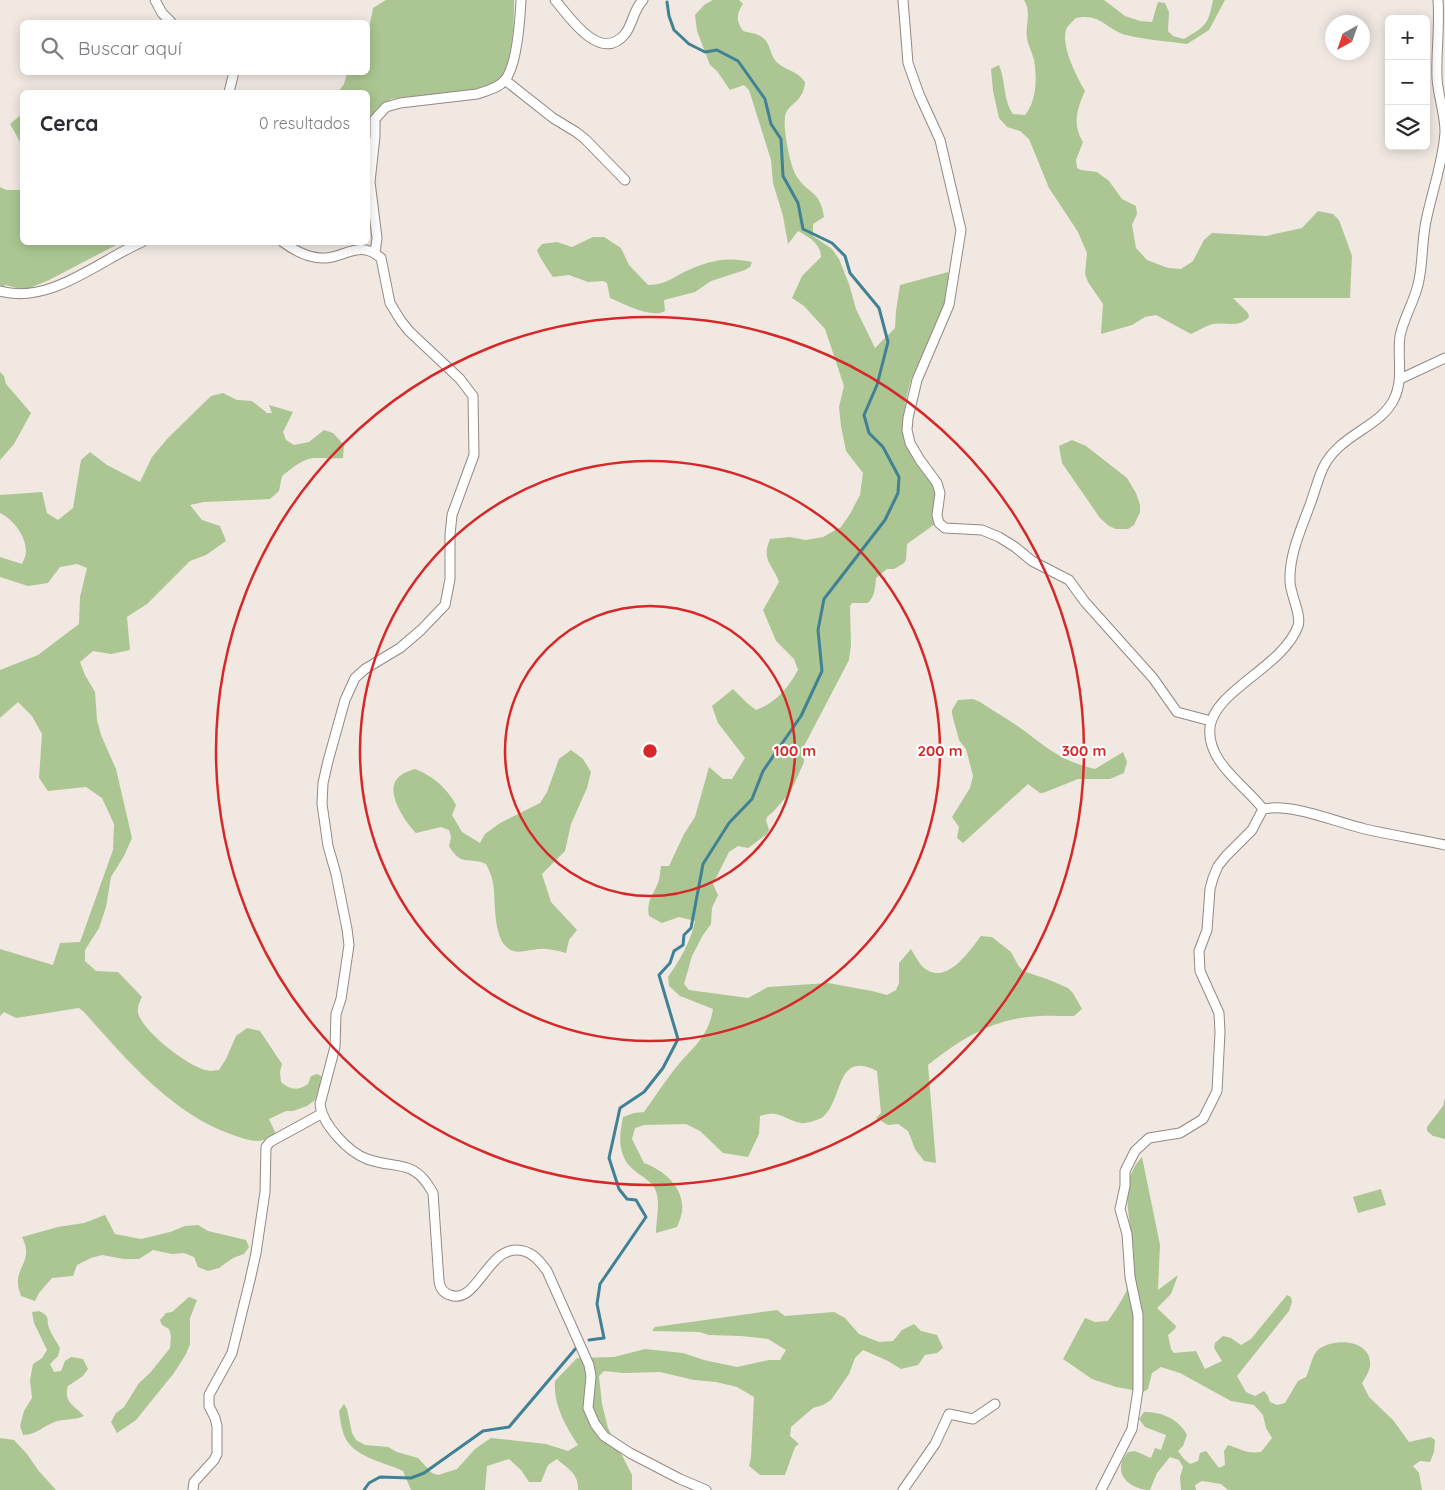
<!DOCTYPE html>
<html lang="es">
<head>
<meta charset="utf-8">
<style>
	:root { --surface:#fff; --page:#f2f2f3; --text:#2b2b33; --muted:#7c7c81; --line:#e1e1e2 }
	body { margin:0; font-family:Quicksand,sans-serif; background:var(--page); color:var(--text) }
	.controls { position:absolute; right:15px; top:15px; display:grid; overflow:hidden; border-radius:8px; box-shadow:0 2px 12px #0003 }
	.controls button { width:45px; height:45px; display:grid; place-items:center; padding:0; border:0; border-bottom:1px solid var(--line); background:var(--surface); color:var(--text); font:25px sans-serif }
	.compass { position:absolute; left:1325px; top:15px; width:45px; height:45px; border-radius:50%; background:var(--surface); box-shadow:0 2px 12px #0003; rotate:220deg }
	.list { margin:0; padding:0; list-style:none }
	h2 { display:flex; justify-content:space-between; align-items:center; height:65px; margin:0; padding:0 20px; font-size:21px }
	h2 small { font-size:16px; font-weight:400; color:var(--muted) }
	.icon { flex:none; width:28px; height:28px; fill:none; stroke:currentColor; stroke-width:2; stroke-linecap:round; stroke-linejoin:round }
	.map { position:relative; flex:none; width:1445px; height:1490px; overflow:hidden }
	.search { position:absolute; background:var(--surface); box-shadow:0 2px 12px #0003; left:20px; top:20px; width:350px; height:55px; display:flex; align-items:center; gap:12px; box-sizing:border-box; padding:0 18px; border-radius:8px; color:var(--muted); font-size:19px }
	.panel { position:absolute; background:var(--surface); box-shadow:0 2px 12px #0003; left:20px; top:90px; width:350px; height:155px; border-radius:8px }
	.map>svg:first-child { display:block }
</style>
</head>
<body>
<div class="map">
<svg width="1445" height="1490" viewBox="0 0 1445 1490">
	<rect width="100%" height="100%" fill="#f1e8e2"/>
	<g fill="#abc692">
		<path d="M386,0H514C514,22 514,68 495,83C492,85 488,86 485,88L391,99L377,108L369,119L368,158V92H338L344,84L347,73L368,72V33L373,8Z"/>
		<path d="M713,0H739L743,4C736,14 736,21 743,31C749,33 757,33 762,37C772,44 769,57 779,64C789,72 796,70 805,82C804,103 786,104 785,117C783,129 790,167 797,177C809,195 820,190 824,217L813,224V236L832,249L839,259L849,284L856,309L875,348L895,328L896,311L900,285L948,272C955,307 919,353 909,387C903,409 900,437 913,458C921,470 932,478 935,493C937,499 934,515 935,524L907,544L906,560L904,563L894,569H887L876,578C875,588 875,596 868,603H852L850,606L851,645L849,660L803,748L804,762L791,791L774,811L767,817L766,820L769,830L767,834L748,848L738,846L729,852L713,884L718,895L712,908L711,924L703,935L692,956L684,984L689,990L748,998L768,987L828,983L872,991L887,995L896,990L899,983V963L911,949C914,954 917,960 921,965C944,989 968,953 981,936L992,937L1011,952L1018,965L1023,971L1047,979L1068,988L1073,993L1082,1009L1074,1016C1059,1016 1043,1015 1028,1017C989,1021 958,1041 928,1065L936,1163L924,1161L915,1149L908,1131L898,1124L888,1125L876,1118L881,1113L877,1071C835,1050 844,1099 823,1117C819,1120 805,1124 801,1123C784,1120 780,1109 760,1116L759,1134L748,1157L723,1153L700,1131L686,1124L644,1125L635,1128L632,1139L644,1163C664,1170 685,1188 682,1212C681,1217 679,1222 677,1227L656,1233C656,1219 662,1197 653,1186C649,1180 640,1175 635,1171C617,1157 619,1137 623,1117L634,1113L644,1112C654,1098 663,1084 674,1070C691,1048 708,1039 713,1009L680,996L669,986L668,977C680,960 691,941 695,921L679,917L662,923L649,916C646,901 653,896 658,883C660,878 660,872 661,866H669L684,834L695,817L709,767L723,779H732L745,758L718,723L712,706L733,689L747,703L756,710C777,702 787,689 798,670L794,659L776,641L763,610L779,582C772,563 761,561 770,539L790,537L806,540L823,537L841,527L850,514L860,495L863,473L846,451L841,426L839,407L844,386L825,329L804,306L792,298L802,276L821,257C821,244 809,237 798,231L788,244L783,216L773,183L771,160L749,90L744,85L730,90L717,71L710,65L697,31L695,15L704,5Z"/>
		<path d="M1024,0H1104L1125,16L1140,21L1152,22L1158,2L1165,3L1169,12L1168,31L1173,36L1184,39C1206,26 1208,25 1213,0H1225L1209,30L1187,44C1167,41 1145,40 1126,35C1105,29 1101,13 1076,18C1073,21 1067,26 1066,30C1061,47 1077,77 1085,91C1077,109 1072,124 1083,142L1076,160L1077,168L1081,170L1097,172L1109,181L1122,199L1136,206L1137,214L1132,225L1136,248L1147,260L1168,268L1181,269L1193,261L1204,240L1212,233L1266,236L1302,228L1318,211L1333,214L1339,220L1352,256L1350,298H1233L1248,313L1249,317C1240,328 1225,322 1214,324C1207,325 1198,331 1191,334L1156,315L1145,317L1132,325L1101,334L1103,304L1088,282L1085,274L1087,253L1078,232L1049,188L1029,139L1020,131L1007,127L999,118L993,91L991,69L999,65C1006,82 1003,100 1013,114L1025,115C1037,101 1037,77 1034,60C1032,52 1028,45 1027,38C1025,24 1032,13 1024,0Z"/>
		<polygon points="22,114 22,145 10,124"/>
		<polygon points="0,187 6,190 22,190 22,242 120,243 49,280 25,290 5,285 0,292"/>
		<path d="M593,237H604L621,248L629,265L648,285C662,285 672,279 684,272C708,261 726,256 752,262L750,267L745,270L711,281L695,292L664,300L665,311C651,319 625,304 610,298L607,283L603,281L588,282L569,275L553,277C550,273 538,255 537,250L542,244L557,242L572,247Z"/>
		<polygon points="0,372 4,376 6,384 31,413 14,444 0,460"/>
		<path d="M223,393L237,400L252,401L267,413H272L269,405L293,412L283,432L286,440L294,445L309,442L324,430L333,433L344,445L343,458C333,459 324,458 314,458C302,459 291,469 282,476L279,491L270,499L204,502L190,505L202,520L220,526L226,541L206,555L190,561L147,604L127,617L130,650L111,654L93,651L80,662L85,675L95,692L97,720L101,735L116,769L132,838L124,856L111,877L106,907L99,928L85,950V961L96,971L118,972L142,997C140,1001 137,1007 138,1012C140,1030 193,1071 211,1071C214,1071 216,1070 219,1070L226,1059L236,1036L247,1028L260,1031L282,1064L280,1072L281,1082C290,1090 298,1091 308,1084L311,1076L317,1074L323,1077L315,1100L307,1106L293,1111H286L269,1119L276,1134C260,1145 251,1141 233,1135C172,1114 126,1059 84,1012L79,1008L16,1018L4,1012L0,1016V949L53,965L60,943L80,942L113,850L114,824L102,798L86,787L48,791L39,778L42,734L32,716L18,702L0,718V670L38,655L79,624L80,597L87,568L77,564L60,567L48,583L28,586L0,577V557L22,564C23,561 26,556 26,552C26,536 14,520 0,513V495L42,492L47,513L58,520L73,508L81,460L90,452L107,465L140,482L152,457L167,439L211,396Z"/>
		<polygon points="1072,440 1086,446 1127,478 1136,493 1140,505 1140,512 1134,525 1128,529 1116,529 1109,526 1100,518 1062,463 1059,446"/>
		<path d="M973,699L980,702C995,712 1011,721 1026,732C1049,750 1065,762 1095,769L1123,752L1127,762L1124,773L1110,779H1078L1043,793H1040L1028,784L963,843L957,838L959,827L952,817L970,788L973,776L966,749L959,740L952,714V710L958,700Z"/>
		<path d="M571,750L583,759L591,772L587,788L571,824L565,851L542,874L551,902L577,930L569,940L566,953C558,951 548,948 540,949C531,949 517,955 509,949C492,938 496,899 493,883C492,876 489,870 486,864C469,856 462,868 449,846L451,837L449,830L441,827L416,833C406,823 388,797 395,782C399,774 408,771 415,769C433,776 447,788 456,805L452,815L462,832L480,843L485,834L500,823L540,803L547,792L559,759Z"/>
		<polygon points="1445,1098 1445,1139 1433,1136 1427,1131 1427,1127 1443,1106"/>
		<path d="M1142,1157L1160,1245L1158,1290L1178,1275L1171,1294L1157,1308L1176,1326L1175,1329L1168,1335L1171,1349L1174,1353L1196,1351L1205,1369L1222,1361L1214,1348L1215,1343L1223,1336L1231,1338L1241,1345L1251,1339L1287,1295L1291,1297L1292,1302L1289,1311L1237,1376L1246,1392L1255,1396L1264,1391L1268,1396L1270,1402L1277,1405L1285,1403L1298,1381L1306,1377C1310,1369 1312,1354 1319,1349C1335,1337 1372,1340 1370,1365C1370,1371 1365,1378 1362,1383L1369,1397L1393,1420L1409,1442L1431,1437L1435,1440L1434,1452L1430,1462L1420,1461L1413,1466L1419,1473L1422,1490H1228L1221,1484L1202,1481L1195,1485L1196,1490H1181L1180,1477L1183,1467L1179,1460L1170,1457L1157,1473L1150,1490C1138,1490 1120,1482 1121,1467C1121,1461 1125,1456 1128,1452L1135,1451L1151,1458L1155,1448L1161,1450L1166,1435L1145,1427L1139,1419L1144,1412C1162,1412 1179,1419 1187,1435L1183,1446L1178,1451L1183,1458L1190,1464L1198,1461L1200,1453L1206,1451L1219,1468L1225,1465L1224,1451L1228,1445C1241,1449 1246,1454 1261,1452L1272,1438L1266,1428L1263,1415L1254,1405L1231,1401L1180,1373L1161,1367L1152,1373L1148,1389L1143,1392L1116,1387L1092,1379L1063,1359L1085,1318L1095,1322L1108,1321C1119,1305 1133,1285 1134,1265C1135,1229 1114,1186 1142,1157Z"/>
		<polygon points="1381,1189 1386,1205 1358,1213 1353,1197"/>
		<path d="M105,1215L115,1234L141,1239L170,1232L185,1226L198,1225L208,1231L246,1240L249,1247L244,1254L233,1258L219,1268L208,1271L198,1267L194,1257L184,1253L172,1254L153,1250L139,1259H124L102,1255L91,1258L77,1265L73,1276L52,1278L39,1293L35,1301L21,1296C20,1292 18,1288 18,1284C16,1267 34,1260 22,1237L58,1227L84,1223Z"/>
		<polygon points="189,1297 197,1300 190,1318 190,1344 186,1354 174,1373 136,1420 117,1433 111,1422 116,1413 124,1407 139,1383 150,1373 170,1348 171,1336 169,1329 162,1325 160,1320 166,1313 172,1312"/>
		<path d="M777,1310L785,1316L834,1312L845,1318L859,1334L879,1342L893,1341L902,1330L914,1324L921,1331L937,1335L943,1348L937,1353L925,1355L918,1365L901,1369L888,1361L863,1350L855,1358L849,1374L831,1400L823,1405L813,1408L791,1427L790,1436L799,1444L795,1447L785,1475H760L749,1466L751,1457L754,1397L737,1387L716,1382L694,1380L660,1372L623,1373L604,1371L599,1376L602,1404L608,1428L632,1475V1490H578C579,1474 568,1469 557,1459L548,1465L541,1482H529L521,1470L509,1459L487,1466L485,1490H411L403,1471C384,1462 352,1457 344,1435C341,1427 340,1419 339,1411L344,1404L347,1409L352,1433L356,1440L365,1445L388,1447L397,1452L418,1458L432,1473L438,1475L457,1469L475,1449L491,1438L546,1444L568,1451L578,1445C565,1426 553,1403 555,1381L577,1358L614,1357L645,1349L683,1353L704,1360L737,1367L769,1360H780L786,1350L768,1339L741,1336L709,1335L699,1332L652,1331L655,1327Z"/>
		<path d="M39,1311C52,1317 45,1320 50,1330C52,1336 57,1342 60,1348L58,1356L50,1364L54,1372L61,1371L65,1361L71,1357L83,1359L88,1369L83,1376L68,1386C63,1402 74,1405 84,1416C74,1421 62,1418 52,1423C41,1428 37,1434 23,1435L20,1426L24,1411L32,1398L30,1380L33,1364L42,1358L47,1350L34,1323L32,1312Z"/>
		<polygon points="0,1438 14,1440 27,1454 38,1470 56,1490 0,1490"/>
	</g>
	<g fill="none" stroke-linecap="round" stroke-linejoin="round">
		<g stroke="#408196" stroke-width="3">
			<polyline points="589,1340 604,1338 597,1304 600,1284 646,1217 636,1200 627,1199 619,1189 609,1158 620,1108 644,1092 663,1068 678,1039 659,975 670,963 674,951 683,945 684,935 691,928 703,864 729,823 752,799 763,771 801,716 822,671 818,630 824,599 885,520 898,493 899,477 883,447 869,433 864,415 877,385 888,342 879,308 850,273 845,256 832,243 803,229 798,203 783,176 781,139 771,124 765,99 738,61 717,50 705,52 689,44 674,30 669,16 667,2"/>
			<polyline points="364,1490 369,1483 380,1477 411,1478 424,1473 483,1431 509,1427 577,1347"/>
		</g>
		<defs>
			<g id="minor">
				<polyline points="155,0 162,13 171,22"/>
				<path d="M555,0C569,16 600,64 625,34C633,24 633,10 643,0"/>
				<polyline points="903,0 908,63 919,94 940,140 961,230 949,305 917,380 908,418 907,430 910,443 920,460 937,483 940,493 937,515 939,523 945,528 982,530 999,537 1015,547 1032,561 1069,580 1085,602 1153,678 1177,712 1211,721"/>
				<polyline points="505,80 553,118 576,132 585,139 625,180"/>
				<polyline points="229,92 234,72"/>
				<path d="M283,242C295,251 311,259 326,258C347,256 360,240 381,258L390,303L401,321L409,331L460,379L473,396L474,455L452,515L450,535V579L445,605L421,630L400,648L365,669L355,678L345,700L328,761L323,783L322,804L328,846L336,874L347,929L349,945L341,999L336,1014L335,1047L320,1104C322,1124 348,1152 367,1159C398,1170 414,1158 433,1193L439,1281C440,1288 443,1293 450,1295C476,1305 487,1250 516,1250C531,1250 539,1260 547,1271L589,1365L591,1376L588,1408L595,1424L604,1436L630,1453L680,1479L706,1490"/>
				<path d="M375,253L377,238L370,182L375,136V119L386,107L400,103L477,94C486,91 499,88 505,80C517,65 520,20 521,0"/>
				<path d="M0,291C50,305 98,261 142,242"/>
				<polyline points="1400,379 1445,358"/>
				<path d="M1263,809C1293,803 1335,822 1365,829C1391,835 1418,839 1445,845"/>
				<polyline points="193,1490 194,1482 214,1460 217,1454 217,1426 215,1418 209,1406 209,1395 232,1353 250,1280 256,1253 265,1192 266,1147 270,1142 321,1114"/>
				<polyline points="903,1490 935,1444 949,1414 973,1419 995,1404"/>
				<path d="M1101,1490L1132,1429L1138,1390V1315L1130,1277L1127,1234L1120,1209L1125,1186V1171L1135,1151L1149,1138L1180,1133L1203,1119L1217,1091L1220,1032L1219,1013L1200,971L1199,951L1207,930L1210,889L1213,878L1218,866L1226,856L1252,830L1263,809C1245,785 1206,762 1210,727C1215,690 1283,667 1298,626C1302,615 1290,594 1290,581C1289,554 1302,527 1311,502C1315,491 1318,479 1323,468C1338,435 1381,427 1394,399C1404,379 1397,357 1400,336C1404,316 1416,299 1419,280C1423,260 1422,240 1426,221C1432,191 1443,163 1445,132C1445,113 1438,96 1437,78C1436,52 1440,26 1438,0"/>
			</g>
		</defs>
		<use href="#minor" stroke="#928984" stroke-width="11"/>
		<use href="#minor" stroke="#fff" stroke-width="9"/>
	</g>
	<g fill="none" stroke="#d62828" stroke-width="2.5">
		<circle cx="650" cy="751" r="145"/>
		<circle cx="650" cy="751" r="290"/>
		<circle cx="650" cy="751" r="434"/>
	</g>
	<circle cx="650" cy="751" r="8" fill="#d62828" stroke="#fff" stroke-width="2.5"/>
	<g font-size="15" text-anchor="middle" font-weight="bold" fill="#d62828" stroke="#fff" stroke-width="4.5" stroke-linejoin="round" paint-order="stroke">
		<text x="795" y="756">100 m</text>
		<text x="940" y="756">200 m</text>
		<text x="1084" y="756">300 m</text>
	</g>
</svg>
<div class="controls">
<button>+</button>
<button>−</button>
<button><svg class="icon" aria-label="layers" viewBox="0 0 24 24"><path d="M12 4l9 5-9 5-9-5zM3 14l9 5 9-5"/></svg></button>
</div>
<svg class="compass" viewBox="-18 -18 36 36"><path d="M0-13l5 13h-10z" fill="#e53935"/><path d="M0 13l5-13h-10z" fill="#7c7c81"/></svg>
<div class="search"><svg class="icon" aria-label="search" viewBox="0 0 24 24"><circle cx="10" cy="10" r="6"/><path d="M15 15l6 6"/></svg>Buscar aquí</div>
<section class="panel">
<h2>Cerca<small>0 resultados</small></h2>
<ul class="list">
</ul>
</section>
</div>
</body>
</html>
